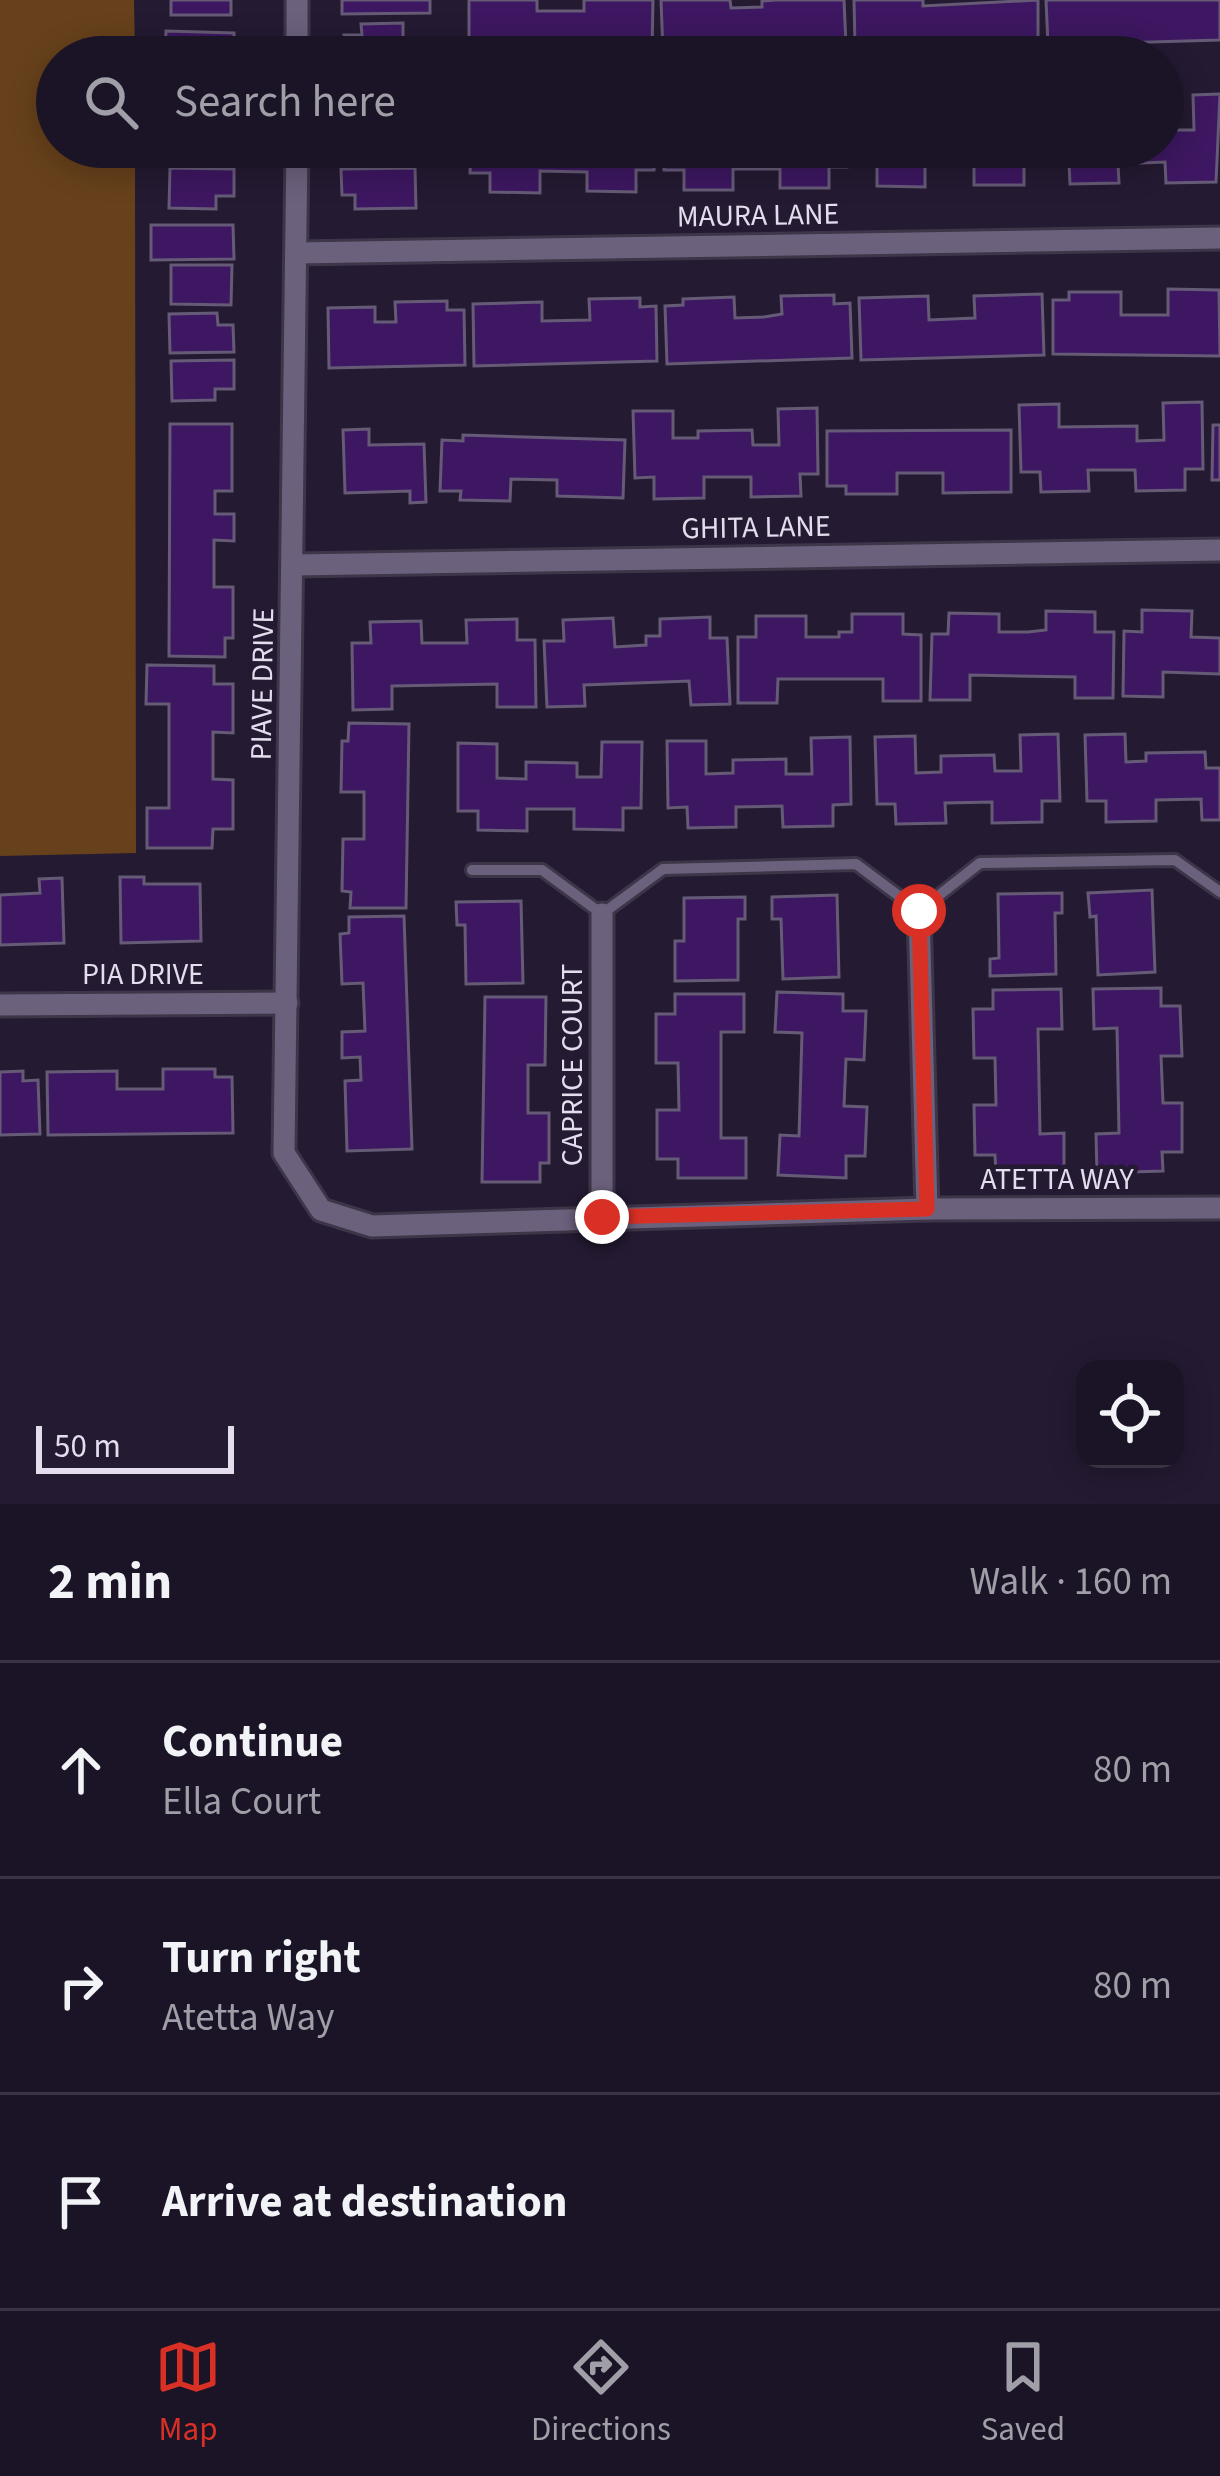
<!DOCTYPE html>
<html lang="en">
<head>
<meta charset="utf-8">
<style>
	:root { --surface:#1b1426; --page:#282132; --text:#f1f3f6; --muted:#a09ea7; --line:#393343; --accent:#d93025 }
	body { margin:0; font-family:"Source Sans 3",sans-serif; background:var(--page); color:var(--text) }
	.controls { position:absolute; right:36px; bottom:36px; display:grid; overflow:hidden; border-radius:24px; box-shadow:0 6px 30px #0003 }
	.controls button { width:108px; height:108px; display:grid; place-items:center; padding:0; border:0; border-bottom:3px solid var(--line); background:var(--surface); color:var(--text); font:60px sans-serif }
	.scale { position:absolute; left:36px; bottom:30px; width:198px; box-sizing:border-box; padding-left:12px; border:6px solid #e3dded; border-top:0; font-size:33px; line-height:42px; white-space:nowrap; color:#e3dded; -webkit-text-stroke:9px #241a32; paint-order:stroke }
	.stop { position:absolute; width:36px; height:36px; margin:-27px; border:9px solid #d93025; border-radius:50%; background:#fff }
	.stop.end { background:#d93025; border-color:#fff; box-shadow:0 3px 12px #0008 }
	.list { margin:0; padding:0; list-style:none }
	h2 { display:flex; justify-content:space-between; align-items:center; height:156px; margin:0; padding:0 48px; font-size:51px }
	h2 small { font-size:39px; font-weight:400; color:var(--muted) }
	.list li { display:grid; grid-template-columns:78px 1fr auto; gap:36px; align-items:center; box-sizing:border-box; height:216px; padding:0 48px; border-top:3px solid var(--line) }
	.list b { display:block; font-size:45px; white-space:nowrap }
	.list p { margin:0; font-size:39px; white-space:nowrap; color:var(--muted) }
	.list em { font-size:39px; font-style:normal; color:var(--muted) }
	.icon { flex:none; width:66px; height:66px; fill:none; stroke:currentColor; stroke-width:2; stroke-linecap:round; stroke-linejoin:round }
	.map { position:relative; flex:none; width:1220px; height:1504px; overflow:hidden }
	.search { position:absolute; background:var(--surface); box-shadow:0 6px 30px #0003; left:36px; right:36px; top:36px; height:132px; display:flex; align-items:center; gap:30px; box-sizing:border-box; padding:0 42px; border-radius:66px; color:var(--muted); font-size:45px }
	.sheet { height:804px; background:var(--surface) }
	nav { display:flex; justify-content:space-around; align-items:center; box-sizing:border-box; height:168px; border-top:3px solid var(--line); background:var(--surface); font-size:33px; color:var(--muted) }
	nav a { display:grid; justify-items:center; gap:6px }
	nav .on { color:var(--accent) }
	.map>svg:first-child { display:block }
</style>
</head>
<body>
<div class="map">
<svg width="1220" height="1504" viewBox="0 0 1220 1504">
	<rect width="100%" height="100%" fill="#241a32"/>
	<polygon fill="#67411b" points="0,0 134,0 135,57 57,57 57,147 135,147 136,853 0,856"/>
	<g fill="#3d1761" stroke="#665b77" stroke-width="3">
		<rect x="171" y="0" width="60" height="15"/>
		<polygon points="342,0 430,0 430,13 342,14"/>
		<polygon points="469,0 537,0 537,11 584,11 584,0 653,0 652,52 469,50"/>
		<polygon points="661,0 730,0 731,8 762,7 762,1 776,0 844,0 846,45 663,52"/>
		<polygon points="854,0 923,0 923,6 1038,0 1038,42 855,46"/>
		<polygon points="1046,0 1220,0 1220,40 1048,45"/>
		<polygon points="403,23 403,57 345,57 344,35 362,35 361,24"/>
		<polygon points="166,31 234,33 234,57 165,57"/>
		<polygon points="1220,94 1216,182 1166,183 1165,162 1118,164 1119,183 1070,184 1069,163 1051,164 1050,147 1163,147 1163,117 1168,117 1168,130 1194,130 1193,95"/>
		<polygon points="171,147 234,147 233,161 170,160"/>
		<polygon points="341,147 429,147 429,160 341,158"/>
		<polygon points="471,147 655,147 654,170 636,170 636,192 587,191 587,172 540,171 540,193 490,192 490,173 470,173"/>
		<polygon points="664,147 847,147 847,167 829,167 829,188 780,188 780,169 733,169 733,190 684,190 684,170 664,170"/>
		<polygon points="857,147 1040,147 1040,163 1024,163 1024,185 974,185 974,165 925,165 925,187 877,186 877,166 857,166"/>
		<polygon points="170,168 234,169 234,196 216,196 216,209 169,208"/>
		<polygon points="415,168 416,208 355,209 355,195 342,195 341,169"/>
		<polygon points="151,225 233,225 234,259 151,260"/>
		<polygon points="171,265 232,265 231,305 171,304"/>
		<polygon points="1168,289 1219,290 1220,356 1053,354 1053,300 1069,300 1069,292 1121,292 1121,315 1168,315"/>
		<polygon points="1042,294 1044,355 861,360 859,298 928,296 929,320 975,318 974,296"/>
		<polygon points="834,295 834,304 850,303 852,358 667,364 665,306 683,305 683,299 734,297 735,318 764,317 782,314 781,296"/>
		<polygon points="640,298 640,307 656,306 657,361 474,366 473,304 542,302 542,321 590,320 589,299"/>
		<polygon points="447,301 447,310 464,310 465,365 329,368 328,308 375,307 375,322 396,322 395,302"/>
		<polygon points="217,313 218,325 233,325 234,352 170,353 169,314"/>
		<polygon points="234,360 234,389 215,389 215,400 172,401 171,361"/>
		<polygon points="1202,402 1203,469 1185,469 1185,490 1136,491 1135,470 1088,470 1089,491 1041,492 1040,472 1021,472 1019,405 1059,404 1059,427 1137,426 1137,441 1164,440 1163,403"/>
		<polygon points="817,408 818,474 800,474 801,496 751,497 751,477 704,477 704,498 654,499 654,477 635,478 633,411 673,411 673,438 698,438 698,431 752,430 753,445 779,445 778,409"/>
		<polygon points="170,424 232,424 232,491 215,491 215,514 234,514 234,541 214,540 214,587 233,587 233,638 225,638 225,657 169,656"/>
		<polygon points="1213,425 1220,425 1220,480 1212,480"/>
		<polygon points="369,429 369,445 424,444 426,502 410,503 410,491 345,493 343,430"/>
		<polygon points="1011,430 1011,492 943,493 943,473 897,473 897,494 846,494 846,486 827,486 827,431"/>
		<polygon points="463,435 625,440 623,498 557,496 557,480 511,479 510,501 460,500 461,491 440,491 442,440 463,441"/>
		<polygon points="1142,610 1192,611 1191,637 1220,638 1220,674 1163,672 1163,697 1123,696 1124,631 1142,632"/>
		<polygon points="1046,611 1095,612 1095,632 1114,632 1113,698 1075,698 1075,677 970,675 970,700 930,700 932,634 948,634 949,613 999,614 999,632 1028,632 1046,630"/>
		<polygon points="852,614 903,614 903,634 921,635 921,701 883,701 883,679 778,679 777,703 738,703 738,637 756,637 756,616 806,616 806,637 839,637 839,632 852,632"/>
		<polygon points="710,617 710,638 727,638 730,704 691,705 689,681 584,685 585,706 547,707 544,641 564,641 563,620 613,618 615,647 646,645 646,636 660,636 660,619"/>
		<polygon points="517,619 517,640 535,640 536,707 497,707 497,684 392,686 392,709 353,710 352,643 371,643 370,622 421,621 422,643 467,643 466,620"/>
		<polygon points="147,665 214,666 214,684 233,684 233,733 213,732 213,779 233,780 233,829 213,829 212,848 147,848 147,808 169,808 169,704 146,704"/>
		<polygon points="349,723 409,724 406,908 350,908 351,892 342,891 343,839 364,839 364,792 341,792 342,741 348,741"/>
		<polygon points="1058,734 1060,801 1042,801 1042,822 992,823 992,802 945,803 946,823 896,824 895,804 877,804 875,737 915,736 916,773 941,772 941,756 994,755 995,771 1021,771 1020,735"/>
		<polygon points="1125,734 1126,762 1146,761 1146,753 1205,752 1206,768 1220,768 1220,820 1202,820 1201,799 1156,800 1156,821 1106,822 1106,801 1087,801 1085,735"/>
		<polygon points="850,737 851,804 833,805 833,826 783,827 782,806 736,807 736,827 688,828 687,807 668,808 667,741 706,741 706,774 733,773 733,760 786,759 786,774 812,774 811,738"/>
		<polygon points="602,742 642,742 641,808 623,808 623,830 574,829 574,809 527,809 527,831 478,830 478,811 458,811 458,743 497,744 497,778 526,779 526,762 577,763 577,777 601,777"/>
		<polygon points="120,877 144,877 144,884 200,884 201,941 121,943"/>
		<polygon points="62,878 64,943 0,945 0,895 40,893 39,879"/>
		<polygon points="1152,890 1155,972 1098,975 1096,916 1090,917 1088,893"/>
		<polygon points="1062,893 1062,913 1055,913 1056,974 990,976 990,959 999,958 998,894"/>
		<polygon points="837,895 839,977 783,979 781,919 772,919 772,897"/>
		<polygon points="745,897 745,919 738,919 738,980 675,981 675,941 684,941 684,898"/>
		<polygon points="521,901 523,983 466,984 465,925 457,925 456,902"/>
		<polygon points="404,916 412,1149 347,1151 345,1081 361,1080 360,1057 342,1058 342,1032 365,1031 363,983 342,984 340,934 349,933 349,917"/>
		<polygon points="1161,988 1161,1006 1180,1006 1182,1056 1161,1056 1163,1103 1182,1103 1182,1152 1162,1152 1163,1171 1097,1173 1096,1134 1119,1133 1117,1028 1094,1029 1093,989"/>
		<polygon points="1061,989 1062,1029 1038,1029 1040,1134 1064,1133 1064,1173 996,1174 995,1155 975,1155 974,1105 996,1105 995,1058 974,1058 973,1009 993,1009 993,990"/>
		<polygon points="777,992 843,994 843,1011 866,1011 864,1060 846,1059 844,1106 867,1107 865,1156 846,1156 846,1178 778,1175 780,1135 799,1136 802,1033 775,1032"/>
		<polygon points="675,994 744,994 744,1032 721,1032 721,1138 746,1138 746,1178 678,1178 678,1159 657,1159 657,1110 679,1110 678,1063 656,1063 656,1014 675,1014"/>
		<polygon points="485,997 546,997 545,1065 528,1065 528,1113 549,1113 549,1163 540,1163 540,1182 482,1182"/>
		<polygon points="163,1069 215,1069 215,1077 232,1077 233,1133 48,1135 47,1072 117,1071 117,1089 163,1089"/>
		<polygon points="23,1071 23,1081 38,1080 40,1134 0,1135 0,1072"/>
	</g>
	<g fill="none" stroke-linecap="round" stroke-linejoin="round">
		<defs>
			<polyline id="lane" points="472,870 542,870 602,914 663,869 856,864 919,911 980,863 1175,860 1220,892"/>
			<g id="street">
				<polyline points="297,57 297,0"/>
				<polyline points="297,147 284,1153 321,1210 372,1226 927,1209 1220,1208"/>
				<polyline points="296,253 1220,238"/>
				<polyline points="294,565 1220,550"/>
				<polyline points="919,911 927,1209"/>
				<polyline points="602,914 602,1217"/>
				<polyline points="0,1005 287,1003"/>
			</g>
		</defs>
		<use href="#lane" stroke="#3d3548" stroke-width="16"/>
		<use href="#street" stroke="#3d3548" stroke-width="27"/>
		<use href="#lane" stroke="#6c617d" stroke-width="10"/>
		<use href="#street" stroke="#6c617d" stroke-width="21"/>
	</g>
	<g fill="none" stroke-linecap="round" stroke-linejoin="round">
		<polyline stroke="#d93025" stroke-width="15" points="602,1217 927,1209 919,911"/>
	</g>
	<g text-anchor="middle" stroke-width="9" stroke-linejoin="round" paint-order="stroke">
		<g font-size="30" fill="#e3dded" stroke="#241a32">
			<text transform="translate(758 215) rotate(-1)" y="10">MAURA LANE</text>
			<text transform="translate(756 527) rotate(-1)" y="10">GHITA LANE</text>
			<text transform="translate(262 684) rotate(-89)" y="10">PIAVE DRIVE</text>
			<text x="143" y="984">PIA DRIVE</text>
			<text transform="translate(572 1065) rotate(-90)" y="10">CAPRICE COURT</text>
			<text x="1057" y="1189">ATETTA WAY</text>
		</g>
	</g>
</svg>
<div class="controls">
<button><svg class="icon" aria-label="locate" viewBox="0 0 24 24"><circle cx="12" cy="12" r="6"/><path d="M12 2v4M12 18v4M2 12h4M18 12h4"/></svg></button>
</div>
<div class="scale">50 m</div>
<div class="stop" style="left:919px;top:911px"></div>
<div class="stop end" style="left:602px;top:1217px"></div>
<div class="search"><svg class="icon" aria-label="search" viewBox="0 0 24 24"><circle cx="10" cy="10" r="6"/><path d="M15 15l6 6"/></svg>Search here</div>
</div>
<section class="sheet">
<h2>2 min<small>Walk · 160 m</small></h2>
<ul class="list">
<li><svg class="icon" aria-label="ahead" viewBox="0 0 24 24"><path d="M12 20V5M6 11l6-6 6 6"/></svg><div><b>Continue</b><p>Ella Court</p></div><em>80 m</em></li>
<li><svg class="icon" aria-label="right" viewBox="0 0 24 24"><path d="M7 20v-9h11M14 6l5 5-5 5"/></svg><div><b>Turn right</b><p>Atetta Way</p></div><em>80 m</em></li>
<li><svg class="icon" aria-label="arrive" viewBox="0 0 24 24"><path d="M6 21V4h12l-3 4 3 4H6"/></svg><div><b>Arrive at destination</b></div></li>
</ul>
</section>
<nav>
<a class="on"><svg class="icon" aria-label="map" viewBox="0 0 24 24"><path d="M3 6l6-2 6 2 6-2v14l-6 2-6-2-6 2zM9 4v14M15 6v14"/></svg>Map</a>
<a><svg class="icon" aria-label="directions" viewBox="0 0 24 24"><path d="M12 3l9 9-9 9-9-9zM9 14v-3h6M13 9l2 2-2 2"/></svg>Directions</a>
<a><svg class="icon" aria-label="saved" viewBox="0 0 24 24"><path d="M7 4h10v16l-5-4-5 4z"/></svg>Saved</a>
</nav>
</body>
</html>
